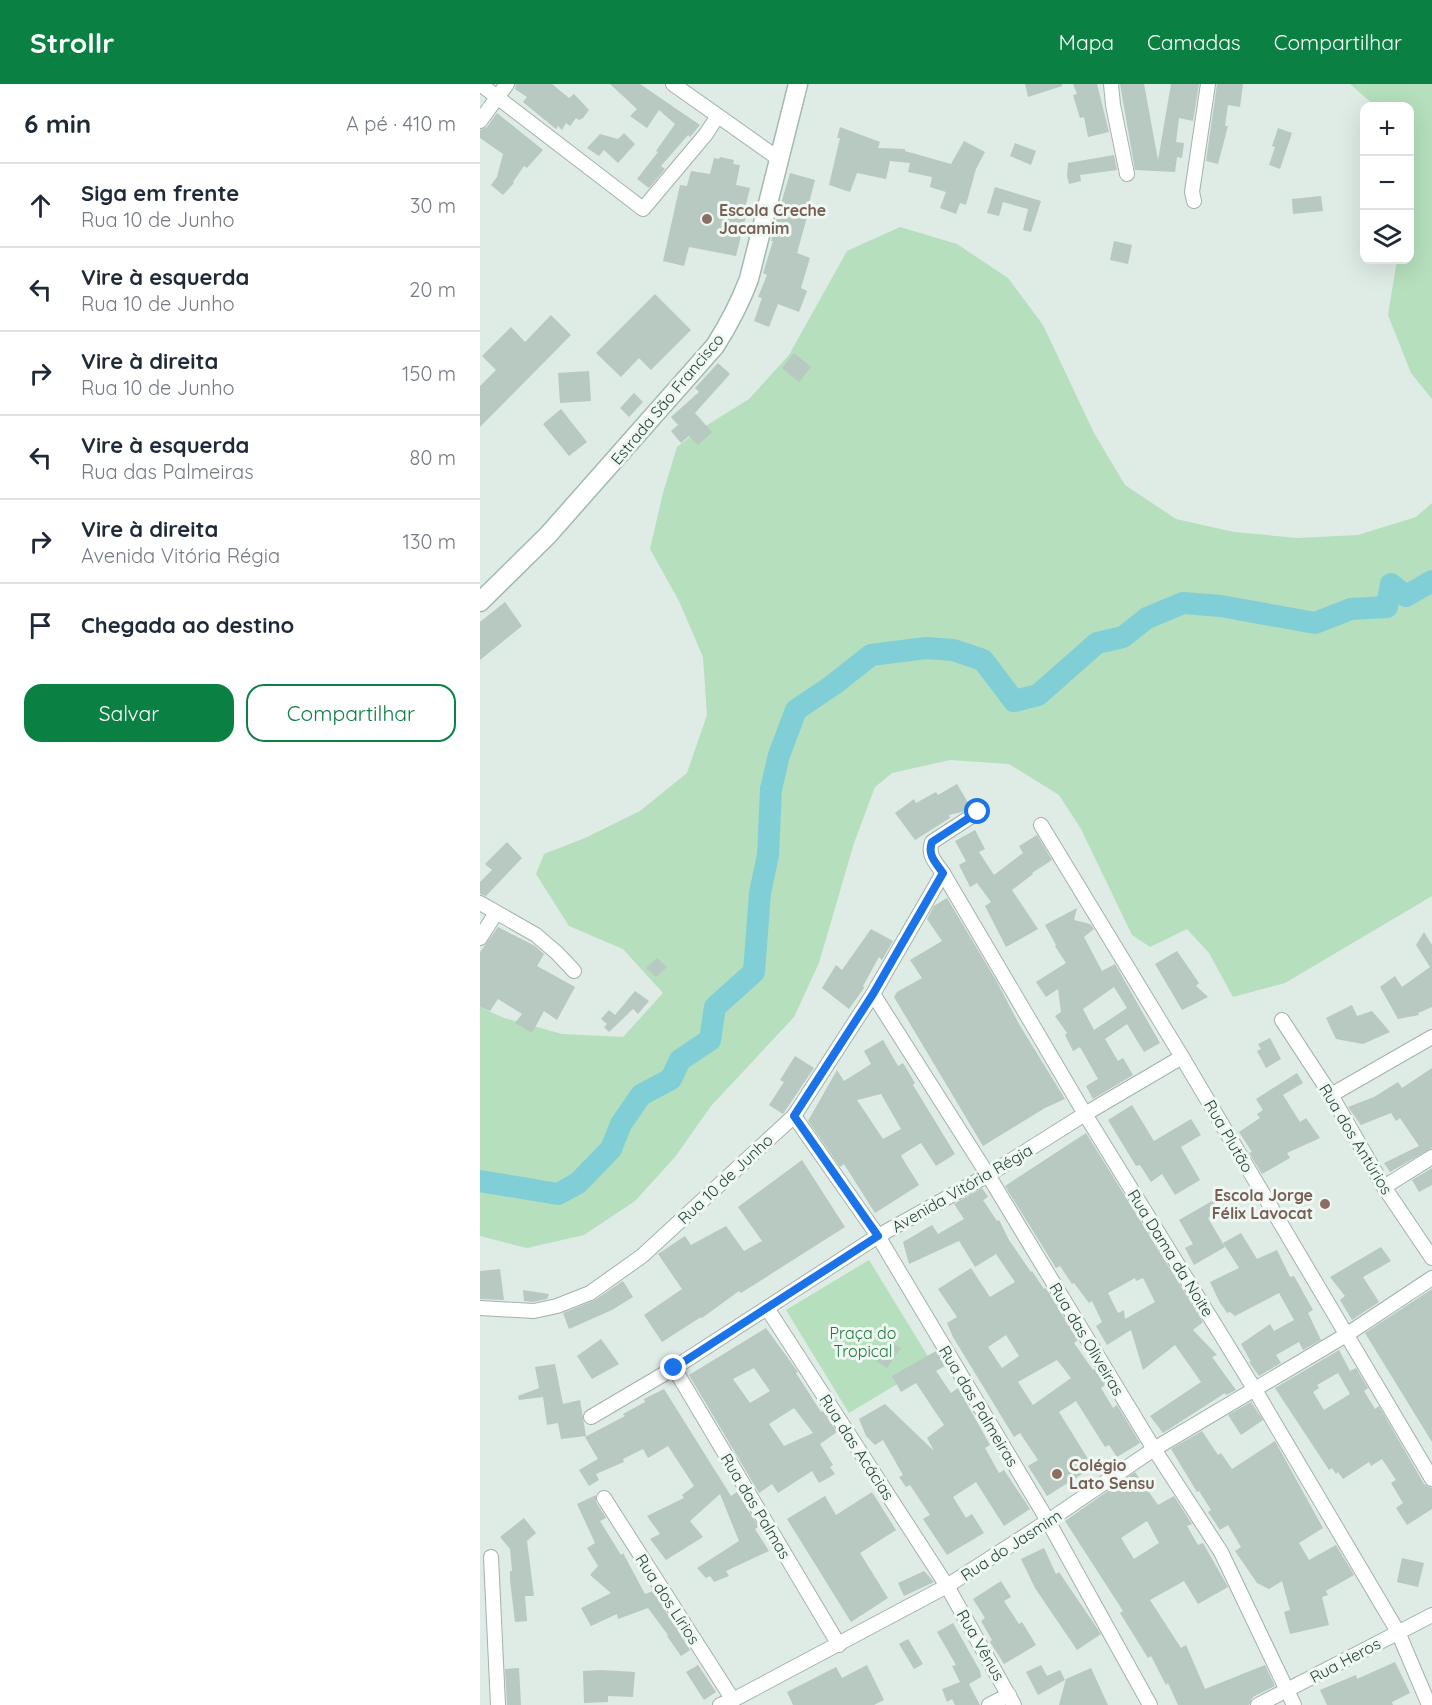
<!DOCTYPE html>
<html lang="pt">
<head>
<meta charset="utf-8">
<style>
	:root { --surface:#fff; --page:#f2f2f3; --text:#1f2937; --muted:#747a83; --line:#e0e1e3; --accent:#0b8043 }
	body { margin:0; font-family:Quicksand,sans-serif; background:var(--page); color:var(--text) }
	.controls { position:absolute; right:18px; top:18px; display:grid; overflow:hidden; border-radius:12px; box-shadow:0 6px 24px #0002 }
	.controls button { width:54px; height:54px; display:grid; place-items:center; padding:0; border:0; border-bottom:2px solid var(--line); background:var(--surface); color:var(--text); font:30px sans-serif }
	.stop { position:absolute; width:18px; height:18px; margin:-14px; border:4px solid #1a73e8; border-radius:50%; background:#fff }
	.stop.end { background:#1a73e8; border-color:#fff; box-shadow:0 2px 6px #0008 }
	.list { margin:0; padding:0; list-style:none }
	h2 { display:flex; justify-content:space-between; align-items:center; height:78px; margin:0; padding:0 24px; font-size:26px }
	h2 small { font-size:20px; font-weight:400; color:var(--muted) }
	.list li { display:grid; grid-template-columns:39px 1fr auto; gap:18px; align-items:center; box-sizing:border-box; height:84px; padding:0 24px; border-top:2px solid var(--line) }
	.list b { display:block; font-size:22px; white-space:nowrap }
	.list p { margin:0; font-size:20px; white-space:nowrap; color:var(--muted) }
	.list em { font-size:20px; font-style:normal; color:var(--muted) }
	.actions { display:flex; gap:12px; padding:18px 24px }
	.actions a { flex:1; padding:14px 0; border:2px solid var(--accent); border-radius:18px; text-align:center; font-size:21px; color:var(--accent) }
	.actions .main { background:var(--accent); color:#fff }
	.icon { flex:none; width:33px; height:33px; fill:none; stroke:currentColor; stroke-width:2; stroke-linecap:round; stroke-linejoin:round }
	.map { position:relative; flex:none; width:952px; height:1621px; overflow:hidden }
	header { display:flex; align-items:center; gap:36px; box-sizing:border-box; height:84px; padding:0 30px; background:var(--accent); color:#fff }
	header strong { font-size:28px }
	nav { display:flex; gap:33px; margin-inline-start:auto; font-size:21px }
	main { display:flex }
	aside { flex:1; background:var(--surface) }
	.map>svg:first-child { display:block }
</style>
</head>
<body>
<header>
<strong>Strollr</strong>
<nav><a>Mapa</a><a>Camadas</a><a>Compartilhar</a></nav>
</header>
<main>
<aside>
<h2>6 min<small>A pé · 410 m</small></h2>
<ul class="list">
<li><svg class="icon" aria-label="ahead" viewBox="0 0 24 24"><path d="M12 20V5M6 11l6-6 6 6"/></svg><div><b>Siga em frente</b><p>Rua 10 de Junho</p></div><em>30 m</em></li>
<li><svg class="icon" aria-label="left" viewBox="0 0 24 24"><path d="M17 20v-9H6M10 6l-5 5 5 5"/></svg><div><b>Vire à esquerda</b><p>Rua 10 de Junho</p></div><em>20 m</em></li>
<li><svg class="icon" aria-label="right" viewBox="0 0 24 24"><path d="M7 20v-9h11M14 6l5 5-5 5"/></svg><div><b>Vire à direita</b><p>Rua 10 de Junho</p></div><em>150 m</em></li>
<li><svg class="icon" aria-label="left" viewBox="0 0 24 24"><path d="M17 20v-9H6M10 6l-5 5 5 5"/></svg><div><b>Vire à esquerda</b><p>Rua das Palmeiras</p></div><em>80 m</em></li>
<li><svg class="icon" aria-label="right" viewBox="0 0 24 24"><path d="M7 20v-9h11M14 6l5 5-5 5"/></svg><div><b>Vire à direita</b><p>Avenida Vitória Régia</p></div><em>130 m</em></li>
<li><svg class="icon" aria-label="arrive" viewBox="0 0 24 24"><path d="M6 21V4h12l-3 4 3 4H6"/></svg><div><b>Chegada ao destino</b></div></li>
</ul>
<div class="actions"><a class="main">Salvar</a><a>Compartilhar</a></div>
</aside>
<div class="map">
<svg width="952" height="1621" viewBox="0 0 952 1621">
	<rect width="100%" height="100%" fill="#dfebe5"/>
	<g fill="#b5dfbd">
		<polygon points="870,0 952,0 952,315 931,289 908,231 917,176 930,176 930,119 931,111 930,99 930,22 895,22"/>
		<polygon points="420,143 477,160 528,194 563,241 614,349 645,401 696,435 754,448 817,454 878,451 936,433 952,419 952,812 805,899 753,913 729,869 707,845 670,863 652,851 601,745 579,711 529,680 470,676 412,689 395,703 374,759 339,879 314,933 231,1022 195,1073 155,1117 104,1151 47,1164 0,1152 0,923 24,934 82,950 143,953 183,909 143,865 89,842 56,790 64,770 105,754 160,727 207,689 227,631 223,573 199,517 170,465 183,409 197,363 216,348 269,315 309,271 367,167"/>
		<polygon points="389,1176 452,1279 369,1329 306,1226"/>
	</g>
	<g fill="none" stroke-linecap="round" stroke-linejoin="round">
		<polyline stroke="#81cfd6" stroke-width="22" points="0,1097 78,1110 98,1099 131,1065 141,1040 161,1011 191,995 200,976 230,956 235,923 274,888 280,809 288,771 291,705 299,671 316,626 353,601 391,571 446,564 473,566 503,576 534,617 558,611 617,559 643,553 667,534 703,519 741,522 835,539 871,525 907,523 911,500 926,512 952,497"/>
	</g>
	<g fill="#b7c9c0" fill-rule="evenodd">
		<polygon points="36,0 72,0 89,14 94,10 109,26 103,34 99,36 96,34 90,42 86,39 82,46 78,42 76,45 43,18 47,13 35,5"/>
		<polygon points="130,0 160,0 220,41 210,53 208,51 181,82 185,85 169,104 157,95 178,68 176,67 195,40 179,26 167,44 150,32 157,25"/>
		<polygon points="545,0 582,0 582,2 548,13"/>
		<polygon points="593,0 617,0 629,48 608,53 604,33 600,34 593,11 597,10"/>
		<polygon points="640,0 664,0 678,76 691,0 719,0 713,37 699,34 696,58 704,59 702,74 697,73 695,88 655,86"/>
		<polygon points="737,0 763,0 760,23 748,21 745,42 748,42 738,80 726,77"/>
		<polygon points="17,29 63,66 47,84 44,82 33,98 34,99 23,111 11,101 17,93 23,70 0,54 0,46 7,43"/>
		<polygon points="360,43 400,58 398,64 425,65 425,67 471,80 484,57 505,68 496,85 486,121 480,119 476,130 460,124 466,108 450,103 452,93 428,88 430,79 410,77 406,95 377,89 370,108 349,101 360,54 357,54"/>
		<polygon points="798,44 812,49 800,85 789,81 795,63 792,62"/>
		<polygon points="144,49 155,60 138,79 124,66 119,72 107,64 120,50 138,55"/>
		<polygon points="535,59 556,67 551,81 530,72"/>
		<polygon points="634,71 637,86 600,91 601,97 589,100 587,92 588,79"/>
		<polygon points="240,73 254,76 253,80 260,81 256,101 270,104 263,132 266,132 256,172 209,163 204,182 183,177 200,101 207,102 211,87 230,90 234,74 239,75"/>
		<polygon points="310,89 335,96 329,119 331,119 317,169 330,174 321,204 327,207 319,228 298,220 289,243 274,237 282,214 278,213 287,191 283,189 293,157 291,157 294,144"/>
		<polygon points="515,103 561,117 551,148 543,146 548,125 523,118 519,132 507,129"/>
		<polygon points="841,112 843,127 813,130 812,115"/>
		<polygon points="634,157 652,161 648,180 630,176"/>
		<polygon points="175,210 211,246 171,286 159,274 141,293 116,269"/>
		<polygon points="71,231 91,251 0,343 0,302 16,286 2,272 31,243 45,258"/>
		<polygon points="314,269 331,283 319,298 302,284"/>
		<polygon points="238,279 250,290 215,329 232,348 218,361 209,352 201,359 191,347 198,341 191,333 219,308 215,304"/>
		<polygon points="109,287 111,317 80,319 78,289"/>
		<polygon points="154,309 163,318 149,333 140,324"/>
		<polygon points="81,325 107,358 89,372 63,340"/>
		<polygon points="25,518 42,542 0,576 0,538"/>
		<polygon points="477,700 490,722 482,728 469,731 470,734 435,756 415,729 434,715 436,719 456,708 458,711"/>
		<polygon points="495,746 505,765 499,768 514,791 543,769 539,762 557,751 572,776 552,789 553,790 532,806 558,845 526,863 505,822 511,818 497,799 490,803 479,781 486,777 475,757"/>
		<polygon points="27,758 42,774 6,812 0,810 0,798 12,786 5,780"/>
		<polygon points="467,814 517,898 539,940 585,1015 565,1024 503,1062 414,913 417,908 442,894 430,876 462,857 447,835 454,822"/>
		<path d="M597,824L594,836L610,840L614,845L604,853L622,887L635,880L680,959L664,968L647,940L625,955L638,977L643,974L653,991L613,1015L606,1002L618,995L600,963L593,967L585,951L587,949L575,932L581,928L578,905L566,913L556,898L586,879L575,862L576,861L565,841ZM634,903L647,924L614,946L603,925Z"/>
		<polygon points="18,843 55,862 64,870 57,882 95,903 77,936 64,927 52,949 35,939 42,930 18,915 10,927 0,923 0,868"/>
		<polygon points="391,845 413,857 402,876 399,873 383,902 384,904 369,925 342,904 356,881 362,886"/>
		<polygon points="944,848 952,861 952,923 938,929 939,931 918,935 900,903 915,892 922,903 950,883 936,861"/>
		<polygon points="697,867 719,899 716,902 728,913 702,926 675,880"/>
		<polygon points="177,874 187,883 176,893 166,884"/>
		<polygon points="155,907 169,917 158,930 153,925 129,948 124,943 127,940 121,935 129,926 135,931"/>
		<polygon points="872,921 877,932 892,927 910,948 883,960 856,955 846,934"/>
		<polygon points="790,954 801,975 786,984 777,967 781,965 778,960"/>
		<path d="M403,956L418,982L423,979L435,999L433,1001L475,1070L456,1082L441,1059L423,1070L421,1072L439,1101L395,1129L364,1080L360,1083L328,1037L357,986L364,997L391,980L384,967ZM401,1010L421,1045L403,1055L377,1016Z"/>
		<polygon points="315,972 334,984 303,1030 289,1021 304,998 300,996"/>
		<polygon points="952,984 952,1064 910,1088 904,1079 939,1062 920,1034 916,1037 911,1029 881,1041 868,1023 894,1013 918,998 922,1004"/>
		<polygon points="817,989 823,999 803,1011 820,1038 826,1034 840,1054 807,1069 810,1074 782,1090 769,1069 772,1068 759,1048 780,1034 777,1030 783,1026 776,1015"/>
		<polygon points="652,1021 674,1057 711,1035 721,1051 701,1063 720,1096 695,1111 682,1090 671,1098 660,1081 656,1082 628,1036"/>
		<path d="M606,1049L723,1238L713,1246L737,1271L732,1273L756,1306L746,1311L745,1309L683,1349L670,1332L721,1298L695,1261L663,1286L651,1246L627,1261L616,1242L622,1238L612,1217L609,1219L594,1199L592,1200L580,1182L576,1184L525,1102ZM655,1194L656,1197L663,1194L675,1218L645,1235L644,1226L638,1229L628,1209Z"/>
		<polygon points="322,1076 365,1143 261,1209 259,1207 222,1234 221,1233 182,1258 164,1231 202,1205 178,1170 205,1152 211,1161 246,1142 264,1167 282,1157 258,1123"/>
		<polygon points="952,1084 952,1101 939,1108 932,1096"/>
		<path d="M502,1104L508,1113L503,1116L517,1137L519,1136L529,1156L551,1188L552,1187L564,1205L566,1204L598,1256L594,1259L613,1286L615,1285L625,1301L621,1304L633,1324L637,1321L660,1359L637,1373L629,1361L625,1363L596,1317L579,1328L613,1383L567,1412L548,1382L558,1376L540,1349L534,1353L473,1253L467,1239L477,1233L458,1205L491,1184L510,1213L535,1198L516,1170L495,1183L479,1157L429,1180L423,1158L452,1141L458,1150L484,1135L474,1120ZM526,1251L539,1272L522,1284L508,1263ZM577,1276L591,1294L553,1321L538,1298Z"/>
		<polygon points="734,1116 740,1127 728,1134 745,1163 714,1181 705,1164 713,1160 699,1136"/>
		<polygon points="761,1149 777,1175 797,1166 810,1193 814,1192 833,1226 828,1229 841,1256 823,1266 819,1258 796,1271 801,1279 779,1292 769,1278 771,1278 761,1260 790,1240 794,1247 814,1236 799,1209 755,1232 750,1228 747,1229 739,1217 730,1198 759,1184 743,1159"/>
		<polygon points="901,1163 911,1177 883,1193 899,1218 872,1236 860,1216 865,1212 850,1193"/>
		<polygon points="20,1185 24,1216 0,1215 0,1187"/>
		<polygon points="143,1197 153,1213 132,1226 89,1245 83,1229 115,1216"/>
		<polygon points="952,1205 952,1358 885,1249"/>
		<polygon points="43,1206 69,1210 67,1215 53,1218 44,1217"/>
		<path d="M286,1244L318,1288L316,1289L341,1328L343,1327L357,1348L340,1360L353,1381L350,1383L355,1390L339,1399L332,1387L298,1409L292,1400L279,1409L209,1291ZM274,1284L290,1307L270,1319L253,1295ZM314,1324L333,1349L304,1362L289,1340Z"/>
		<polygon points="121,1255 139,1280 112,1295 97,1272"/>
		<polygon points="410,1257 421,1264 407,1284 396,1277"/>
		<path d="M859,1266L870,1287L876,1284L888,1304L884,1307L895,1325L899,1322L944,1400L952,1404V1425L927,1441L916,1424L923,1419L911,1399L916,1396L902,1375L891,1382L889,1378L863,1395L858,1388L856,1390L852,1384L849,1386L795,1304ZM858,1289L870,1310L844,1326L833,1308L839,1304L837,1301Z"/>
		<polygon points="456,1267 465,1282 456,1287 471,1309 478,1304 510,1361 505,1364 519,1389 524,1386 550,1425 524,1442 496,1398 473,1413 486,1434 492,1430 504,1449 467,1471 443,1435 450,1431 430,1401 426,1403 419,1393 423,1391 403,1356 395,1361 386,1352 379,1335 405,1320 454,1367 447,1354 464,1341 436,1299 421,1308 412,1292"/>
		<polygon points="75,1280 83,1320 100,1316 106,1352 81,1355 78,1339 67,1341 63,1313 39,1316 38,1312 59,1304 55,1283"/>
		<polygon points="184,1305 251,1412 257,1408 277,1440 278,1443 275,1445 289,1467 246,1487 249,1492 234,1498 230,1492 226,1494 217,1484 259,1457 240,1410 210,1437 223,1453 186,1476 170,1455 180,1450 167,1432 204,1414 202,1411 214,1402 188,1362 168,1374 163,1365 143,1375 144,1378 116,1390 119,1396 109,1402 99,1386 118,1375 105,1353 145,1332 143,1330 165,1318 164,1315"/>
		<polygon points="771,1318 783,1336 761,1351 748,1331"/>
		<polygon points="722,1347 738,1371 741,1369 752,1385 795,1357 843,1444 819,1459 829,1476 856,1461 874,1491 846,1507 848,1511 842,1513 849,1541 810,1550 804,1528 810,1526 802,1497 789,1505 777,1499 755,1467 761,1463 748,1441 740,1446 728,1428 731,1426 719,1407 717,1408 691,1365"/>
		<path d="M655,1388L678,1421L694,1412L712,1440L707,1442L718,1461L723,1459L748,1503L718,1520L704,1497L670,1516L701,1564L706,1561L725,1605L785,1581L795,1602L773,1613L769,1621H698L688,1599L686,1601L671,1572L668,1574L640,1529L643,1527L585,1437ZM667,1437L679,1459L654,1475L641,1454Z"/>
		<polygon points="392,1408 416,1446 380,1469 408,1514 371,1538 307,1435 345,1412 356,1431"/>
		<polygon points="116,1411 116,1418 126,1434 120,1437 141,1471 143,1469 165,1510 173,1507 210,1566 201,1572 187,1552 188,1551 168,1524 138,1535 137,1530 111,1542 101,1524 131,1509 110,1491 118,1482 107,1464 115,1459 97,1420"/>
		<polygon points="44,1434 56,1449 47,1457 54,1512 45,1512 47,1537 35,1538 30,1496 30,1487 32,1487 30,1465 20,1453"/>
		<polygon points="564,1464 576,1490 579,1488 621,1550 597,1566 555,1504 541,1475"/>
		<polygon points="922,1474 944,1479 938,1503 917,1498"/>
		<polygon points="444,1487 454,1498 424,1512 418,1499"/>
		<polygon points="521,1497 531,1513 524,1517 539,1540 542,1538 556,1561 524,1580 510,1558 512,1556 501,1537 505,1534 493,1515"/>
		<polygon points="473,1539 500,1587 501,1593 489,1600 500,1621 475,1621 472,1615 467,1618 462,1605 480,1598 472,1582 476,1581 457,1548"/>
		<polygon points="428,1555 443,1580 434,1585 419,1560"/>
		<polygon points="915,1578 930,1609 912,1618 913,1621 847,1621 840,1606 876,1591 877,1595"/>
		<polygon points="218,1581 236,1608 224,1616 206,1588"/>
		<polygon points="387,1581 404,1616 394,1621 313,1621 307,1608 356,1583 362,1594"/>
		<polygon points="561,1581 567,1592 580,1586 585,1596 558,1611 546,1588"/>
		<polygon points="39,1584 41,1621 27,1621 25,1585"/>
		<polygon points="611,1584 628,1621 579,1621 586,1595"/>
		<polygon points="122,1586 155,1588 153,1613 128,1612 128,1618 104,1619 103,1587"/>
	</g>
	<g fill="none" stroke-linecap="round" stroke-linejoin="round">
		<defs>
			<g id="street">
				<polyline points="0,0 163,125 226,50 237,33"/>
				<polyline points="193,0 299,75"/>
				<polyline points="631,0 633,21 647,90"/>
				<polyline points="0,37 27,0"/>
				<polyline points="714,117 712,108 728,0"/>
				<path d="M498,728L452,758C447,771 456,779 463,789L605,1030L775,1306L918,1548L949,1621"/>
				<polyline points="561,741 702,973 952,1395"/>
				<polyline points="0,819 56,851 77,869 94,887"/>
				<polyline points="0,854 16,829"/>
				<polyline points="393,910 508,1091 674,1365 741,1468 814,1621"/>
				<polyline points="802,936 851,1011 904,1103 952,1174"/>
				<polyline points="851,1011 952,953"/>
				<polyline points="314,1032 398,1152 568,1437 670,1621"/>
				<polyline points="904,1103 952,1073"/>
				<polyline points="0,1224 54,1227 77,1222 110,1209 162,1172 314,1032 393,910 463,789"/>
				<polyline points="287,1224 467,1502 534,1621"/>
				<polyline points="194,1284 359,1561"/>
				<polyline points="111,1333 194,1284 398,1152 508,1091 605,1030 702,973"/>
				<polyline points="124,1414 253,1616"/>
				<polyline points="11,1473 18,1621"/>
				<polyline points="240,1621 253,1616 467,1502 568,1437 674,1365 866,1251 952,1194"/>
				<polyline points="509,1621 529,1611"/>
				<polyline points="778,1621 952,1531"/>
			</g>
			<path id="secondary" d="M0,518L68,451L235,262C249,240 260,219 269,195L318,0"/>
		</defs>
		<use href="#street" stroke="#a1b3ac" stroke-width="16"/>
		<use href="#secondary" stroke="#9fbbaf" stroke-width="21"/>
		<use href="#street" stroke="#fff" stroke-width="14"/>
		<use href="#secondary" stroke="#fff" stroke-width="18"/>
	</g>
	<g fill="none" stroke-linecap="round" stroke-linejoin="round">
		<path stroke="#1a73e8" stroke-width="8" d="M194,1284L398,1152L314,1032L393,910L463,789C456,779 447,771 452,758L498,728"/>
	</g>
	<g fill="#8d6e63" stroke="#eff8f3" stroke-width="2">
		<circle cx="227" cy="135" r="6"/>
		<circle cx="845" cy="1120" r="6"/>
		<circle cx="577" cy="1390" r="6"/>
	</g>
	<g text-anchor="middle" stroke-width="6" stroke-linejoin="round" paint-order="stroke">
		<g font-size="16" font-weight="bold" fill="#785e54" stroke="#eff8f3" text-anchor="start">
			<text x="239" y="132">Escola Creche<tspan x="239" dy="18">Jacamim</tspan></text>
			<text x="833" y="1117" text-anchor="end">Escola Jorge<tspan x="833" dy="18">Félix Lavocat</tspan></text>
			<text x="589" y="1387">Colégio<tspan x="589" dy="18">Lato Sensu</tspan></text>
		</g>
		<g font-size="16" fill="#1e3d32" stroke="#eff8f3">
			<text transform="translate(187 315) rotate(-50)" y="6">Estrada São Francisco</text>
			<text transform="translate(749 1052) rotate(60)" y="6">Rua Plutão</text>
			<text transform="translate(876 1055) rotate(59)" y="6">Rua dos Antúrios</text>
			<text transform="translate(245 1095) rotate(-43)" y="6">Rua 10 de Junho</text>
			<text transform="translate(482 1104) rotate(-30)" y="6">Avenida Vitória Régia</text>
			<text transform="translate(691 1169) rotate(58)" y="6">Rua Dama da Noite</text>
			<text transform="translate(607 1255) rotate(59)" y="6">Rua das Oliveiras</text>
			<text transform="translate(499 1322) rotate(59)" y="6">Rua das Palmeiras</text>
			<text transform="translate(377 1363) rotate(57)" y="6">Rua das Acácias</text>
			<text transform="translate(276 1422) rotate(59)" y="6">Rua das Palmas</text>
			<text transform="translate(531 1461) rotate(-33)" y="6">Rua do Jasmim</text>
			<text transform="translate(188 1515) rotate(57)" y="6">Rua dos Lírios</text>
			<text transform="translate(501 1561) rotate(60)" y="6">Rua Vênus</text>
			<text transform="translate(865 1576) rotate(-28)" y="6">Rua Heros</text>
		</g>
		<g font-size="16" fill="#25773f" stroke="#eff8f3">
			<text x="383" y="1255">Praça do<tspan x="383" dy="18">Tropical</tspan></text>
		</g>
	</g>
</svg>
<div class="controls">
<button>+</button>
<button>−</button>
<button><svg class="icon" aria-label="layers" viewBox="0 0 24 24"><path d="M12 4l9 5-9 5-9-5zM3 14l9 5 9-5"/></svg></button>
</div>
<div class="stop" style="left:498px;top:728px"></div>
<div class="stop end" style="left:194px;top:1284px"></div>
</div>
</main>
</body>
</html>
